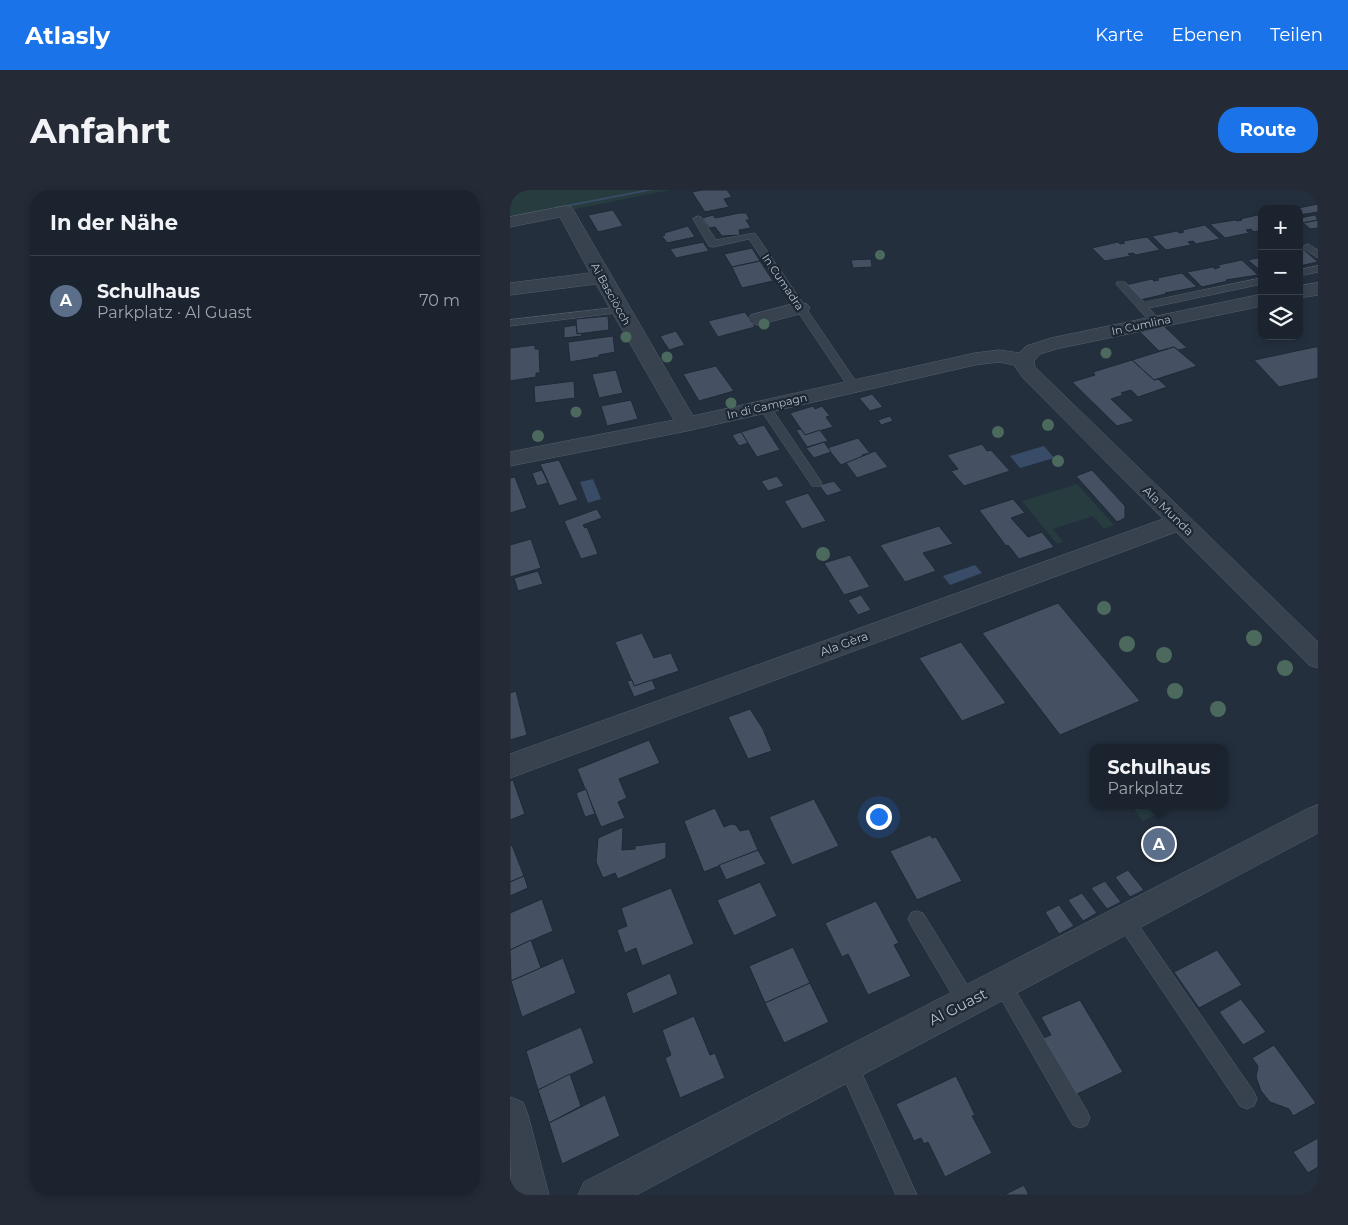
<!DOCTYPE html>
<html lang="de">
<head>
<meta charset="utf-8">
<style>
	:root { --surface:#1b232e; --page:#242b36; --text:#f1f3f6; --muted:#a0a4aa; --line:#39404a; --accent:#1a73e8 }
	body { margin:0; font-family:Montserrat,sans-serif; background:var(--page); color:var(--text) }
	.controls { position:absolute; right:15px; top:15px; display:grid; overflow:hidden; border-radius:10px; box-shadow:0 2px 8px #0003 }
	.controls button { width:45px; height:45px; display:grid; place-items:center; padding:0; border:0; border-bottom:1px solid var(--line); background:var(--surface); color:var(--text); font:25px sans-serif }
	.you { position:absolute; left:368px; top:626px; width:18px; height:18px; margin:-12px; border:4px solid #fff; border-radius:50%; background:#1a73e8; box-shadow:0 0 0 8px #1a73e833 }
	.badge { display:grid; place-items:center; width:32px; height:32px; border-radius:50%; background:var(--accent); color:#fff; font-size:16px; font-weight:700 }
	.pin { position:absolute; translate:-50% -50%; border:2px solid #fff; box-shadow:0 1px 5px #0006 }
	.popup { position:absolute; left:580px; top:554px; width:138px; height:65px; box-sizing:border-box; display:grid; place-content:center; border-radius:10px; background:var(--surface); filter:drop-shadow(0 1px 4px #0005); font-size:16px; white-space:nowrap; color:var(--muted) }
	.popup b { font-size:19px; color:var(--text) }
	.popup::after { content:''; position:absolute; left:50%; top:100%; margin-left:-10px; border:10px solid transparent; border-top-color:var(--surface) }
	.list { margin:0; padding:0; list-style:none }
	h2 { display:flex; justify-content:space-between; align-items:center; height:65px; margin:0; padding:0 20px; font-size:21px }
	h2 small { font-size:16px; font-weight:400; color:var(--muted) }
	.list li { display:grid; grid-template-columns:32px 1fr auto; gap:15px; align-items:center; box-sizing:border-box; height:90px; padding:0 20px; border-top:1px solid var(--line) }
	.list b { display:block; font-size:19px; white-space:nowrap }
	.list p { margin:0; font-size:16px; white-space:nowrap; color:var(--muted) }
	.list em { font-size:16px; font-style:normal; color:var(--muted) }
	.icon { flex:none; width:28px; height:28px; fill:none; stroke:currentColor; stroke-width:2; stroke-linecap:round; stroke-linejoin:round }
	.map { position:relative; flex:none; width:808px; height:1005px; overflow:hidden; border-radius:20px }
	header { display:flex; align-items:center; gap:30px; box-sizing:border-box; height:70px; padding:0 25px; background:var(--accent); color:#fff }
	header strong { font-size:24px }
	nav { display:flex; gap:28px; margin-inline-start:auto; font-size:18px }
	.intro { display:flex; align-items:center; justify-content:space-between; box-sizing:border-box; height:120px; padding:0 30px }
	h1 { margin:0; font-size:35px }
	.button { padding:12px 22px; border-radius:20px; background:var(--accent); color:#fff; font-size:18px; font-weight:700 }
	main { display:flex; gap:30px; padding:0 30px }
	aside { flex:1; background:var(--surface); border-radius:20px; box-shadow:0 2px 8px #0003 }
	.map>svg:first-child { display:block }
</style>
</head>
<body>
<header>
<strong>Atlasly</strong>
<nav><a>Karte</a><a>Ebenen</a><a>Teilen</a></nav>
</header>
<div class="intro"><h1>Anfahrt</h1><a class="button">Route</a></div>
<main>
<aside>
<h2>In der Nähe<small></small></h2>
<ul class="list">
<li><span class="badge" style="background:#5c6f8a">A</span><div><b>Schulhaus</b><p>Parkplatz · Al Guast</p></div><em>70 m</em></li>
</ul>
</aside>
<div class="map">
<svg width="808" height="1005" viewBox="0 0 808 1005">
	<rect width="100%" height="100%" fill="#242f3e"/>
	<g fill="#263c3f">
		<polygon points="0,0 160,0 0,32"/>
		<polygon points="567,294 604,335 594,339 583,326 543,339 553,352 547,354 512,311"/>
		<polygon points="621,615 667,615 633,631"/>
	</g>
	<g fill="#394c67">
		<polygon points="534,256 544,268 510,278 500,266"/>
		<polygon points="83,289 91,309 78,313 70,292"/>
		<polygon points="465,375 472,383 440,395 433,386"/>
	</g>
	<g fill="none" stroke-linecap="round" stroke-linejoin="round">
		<polygon fill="#394c67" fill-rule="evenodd" points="134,0 143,0 46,19 44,18 46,17"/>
	</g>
	<g fill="#455162" stroke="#1f2835">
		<polygon points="192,0 217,0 222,7 214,9 219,17 195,22 182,2"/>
		<polygon points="808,14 808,22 789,25 789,19 783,19"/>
		<polygon points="103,20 113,36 88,42 78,25"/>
		<polygon points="230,23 236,23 240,30 236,30 241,38 229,40 230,45 212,46 205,37 199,38 192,28 203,25 205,28"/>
		<polygon points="752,24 752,40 744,42 741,39 736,40 739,43 715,48 700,34 725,30 727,31 732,30 730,29"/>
		<polygon points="805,25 808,30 793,33 789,30 789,28"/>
		<polygon points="808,30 808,38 800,39 793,33"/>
		<polygon points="695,35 710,49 686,54 683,51 678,52 681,55 656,60 642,46 667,41 669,43 674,42 672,40"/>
		<polygon points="178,36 185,47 157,53 152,46 155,45 154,43"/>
		<polygon points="637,47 650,60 626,65 623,63 618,64 621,66 595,71 582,58 608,52 610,54 615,53 613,51"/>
		<polygon points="193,52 199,61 166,68 160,59"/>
		<polygon points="242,58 250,71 222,77 214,64"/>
		<polygon points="792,58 808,72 789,76 789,59"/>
		<polygon points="752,67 752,82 738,70"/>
		<polygon points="361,69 362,77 343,78 341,70"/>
		<polygon points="732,70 748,85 716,90 718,91 692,97 677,82 703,77 705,79 710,77 708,75"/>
		<polygon points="250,71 263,91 232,98 222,77"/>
		<polygon points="672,83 687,97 655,103 656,104 630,110 615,95 642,89 644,91 649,90 647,88"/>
		<polygon points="235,122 245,137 208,147 198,131"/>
		<polygon points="98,126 99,140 67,144 66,129"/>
		<polygon points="66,135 67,144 71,143 72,146 54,148 54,137"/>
		<polygon points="654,136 677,158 668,160 664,157 649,161 630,142"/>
		<polygon points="166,141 175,155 159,160 150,146"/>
		<polygon points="103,146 105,162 89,165 89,167 60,172 58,152"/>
		<polygon points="25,155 25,159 29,159 30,183 26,183 26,187 0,191 0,158"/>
		<polygon points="664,157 687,176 644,190 622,170"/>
		<polygon points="805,157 808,157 808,188 769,197 744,170"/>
		<polygon points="622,170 644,190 648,189 657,197 628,207 621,200 611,203 613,205 601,209 624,231 607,236 562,192 585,185 583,182"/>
		<polygon points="206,176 224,201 189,211 173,184"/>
		<polygon points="106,180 113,203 89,208 82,184"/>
		<polygon points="64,191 65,208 25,213 24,196"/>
		<polygon points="362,204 373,217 360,221 349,208"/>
		<polygon points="121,210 128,229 97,236 91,216"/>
		<polygon points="303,216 305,219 312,216 320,226 316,227 323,237 295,245 280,223"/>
		<polygon points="380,226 383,231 371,235 368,230"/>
		<polygon points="254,235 270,260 247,267 231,242"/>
		<polygon points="291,239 295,245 310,240 318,251 297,257 286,240"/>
		<polygon points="231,242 238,253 229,256 222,245"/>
		<polygon points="348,248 360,263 352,265 353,267 336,273 331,275 317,258"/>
		<polygon points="314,252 321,262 304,268 296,258"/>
		<polygon points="472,254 477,261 481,260 500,281 454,296 441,281 448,279 437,265"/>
		<polygon points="365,261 378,277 347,288 336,273"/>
		<polygon points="49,270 68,310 49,316 30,274"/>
		<polygon points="32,280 38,293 27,296 22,283"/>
		<polygon points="582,280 615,316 615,328 607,332 566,286"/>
		<polygon points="267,286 274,296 258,301 251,291"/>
		<polygon points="5,287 17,318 0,323 0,288"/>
		<polygon points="324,291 332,301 317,306 309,295"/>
		<polygon points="298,303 316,331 292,339 274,311"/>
		<polygon points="503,309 515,323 501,328 518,347 532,342 544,357 509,369 498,355 496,356 469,320"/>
		<polygon points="87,319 92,328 73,335 75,338 77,337 88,364 71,369 54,331"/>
		<polygon points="429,336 443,354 413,363 426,381 395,392 370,355"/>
		<polygon points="21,349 31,378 0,387 0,355"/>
		<polygon points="340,365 360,397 334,405 314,373"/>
		<polygon points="28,381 33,394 8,401 4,388"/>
		<polygon points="351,405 361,420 348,425 338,410"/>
		<polygon points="548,413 630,511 550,545 472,443"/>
		<polygon points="132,443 144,468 161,463 169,481 124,496 105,452"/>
		<polygon points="451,452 496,513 452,531 409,468"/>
		<polygon points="122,490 124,496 142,490 146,499 124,507 117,491"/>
		<polygon points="6,501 17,545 0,550 0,503"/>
		<polygon points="240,519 253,539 262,561 238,569 218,527"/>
		<polygon points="139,550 150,573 109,589 117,608 108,612 115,628 91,637 67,579"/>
		<polygon points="3,590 15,624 0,630 0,591"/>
		<polygon points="76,599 85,624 75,627 66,603"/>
		<polygon points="304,609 329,656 282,675 259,627"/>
		<polygon points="205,618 214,637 221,634 226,635 230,641 239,639 248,660 194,682 174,631"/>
		<polygon points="113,637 112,660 125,659 125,656 156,652 156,668 108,689 105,683 93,688 86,672 88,648"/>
		<polygon points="420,645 422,648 426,647 452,691 407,710 380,661"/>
		<polygon points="2,655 14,686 0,692 0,656"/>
		<polygon points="248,660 256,674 216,690 209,675"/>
		<polygon points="618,680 634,700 620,707 605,687"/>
		<polygon points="14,686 18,698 0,706 0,692"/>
		<polygon points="595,691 611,712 597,719 581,698"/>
		<polygon points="250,692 267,726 224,746 207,710"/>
		<polygon points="161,698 184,754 132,776 126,758 115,763 107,740 117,736 111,718"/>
		<polygon points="572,703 587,723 573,731 558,710"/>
		<polygon points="32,709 43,741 0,760 0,723"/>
		<polygon points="366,711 389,753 384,755 401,786 358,805 338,764 332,767 315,733"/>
		<polygon points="549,715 564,736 549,744 535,722"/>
		<polygon points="21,750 31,778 1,791 0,760"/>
		<polygon points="283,757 300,793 255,813 239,776"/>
		<polygon points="707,760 732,795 689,818 664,782"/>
		<polygon points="53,768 66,803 12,827 1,791"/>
		<polygon points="160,783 168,804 123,824 116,803"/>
		<polygon points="300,793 319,832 274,853 255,813"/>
		<polygon points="731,809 756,842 733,855 709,822"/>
		<polygon points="570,810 613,882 563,906 531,849 541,845 531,827"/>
		<polygon points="184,826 200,865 205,863 215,888 170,908 155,868 161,865 152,840"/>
		<polygon points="71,837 84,873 28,900 16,861"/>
		<polygon points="764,855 806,913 783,926 779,919 760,912 751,901 746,887 748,876 742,868"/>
		<polygon points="60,884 71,916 39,933 28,900"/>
		<polygon points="446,886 465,925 462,926 482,963 435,987 418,952 414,954 411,948 404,951 386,914"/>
		<polygon points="95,905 110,946 52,974 39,933"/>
		<polygon points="808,948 808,977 798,983 783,962"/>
		<polygon points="514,995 519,1005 494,1005"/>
	</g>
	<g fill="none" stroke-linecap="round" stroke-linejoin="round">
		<defs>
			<g id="lane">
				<polygon points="188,26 191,27 206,50 245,43 349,196 347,198 339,198 239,49 203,57 199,56 183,29"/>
				<polygon points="798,54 808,60 808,68 794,59 793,57"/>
				<polygon points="808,76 808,82 789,86 789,80"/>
				<polygon points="752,88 752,94 639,118 651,132 646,135 642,134 606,94 607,92 615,92 634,112"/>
				<polygon points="110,117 115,120 114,122 0,136 0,130"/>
				<polygon points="254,212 258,213 310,290 312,293 310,296 302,296 248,216"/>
				<polygon points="407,721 413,723 464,806 466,812 464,818 457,821 450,818 401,735 398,729 401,723"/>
				<polygon points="615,722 621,724 744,902 747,909 744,916 737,919 730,916 609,736 606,730 609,724"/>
				<polygon points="492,785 498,788 577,921 580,928 577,935 570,938 563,935 486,800 483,794 486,788"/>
				<polygon points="337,864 344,866 407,1005 386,1005 327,873 330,866"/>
			</g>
			<g id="street">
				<polygon points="55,16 61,17 64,21 183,226 465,163 489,160 509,163 516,156 541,148 752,104 752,116 546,159 530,164 524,171 525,177 808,452 808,478 799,475 666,342 0,588 0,564 653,329 513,188 504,175 489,172 465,175 177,241 0,276 0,262 164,230 86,94 0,105 0,93 80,83 50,27 0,37 0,27"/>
				<polygon points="808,93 808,105 789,108 789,96"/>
				<polygon points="290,112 297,114 300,118 297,122 248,135 241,133 238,129 241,125"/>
				<polygon points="808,615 808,643 126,1005 68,1005 74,992 797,619"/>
				<polygon points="0,907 13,912 18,925 39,1005 1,1005"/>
			</g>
		</defs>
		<use href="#lane" stroke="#565f6c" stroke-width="1"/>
		<use href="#street" stroke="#565f6c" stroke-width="1"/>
		<use href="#lane" fill="#38414e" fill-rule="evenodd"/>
		<use href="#street" fill="#38414e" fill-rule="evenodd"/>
	</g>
	<g fill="#4b6a5d">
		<circle cx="370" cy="65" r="5"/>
		<circle cx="254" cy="134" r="5.5"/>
		<circle cx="116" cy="147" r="5.5"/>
		<circle cx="596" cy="163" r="5.5"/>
		<circle cx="157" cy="167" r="5.5"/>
		<circle cx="221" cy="213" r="5.5"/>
		<circle cx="66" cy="222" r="5.5"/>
		<circle cx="538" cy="235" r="6"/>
		<circle cx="488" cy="242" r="6"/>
		<circle cx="28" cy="246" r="6"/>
		<circle cx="548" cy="271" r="6"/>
		<circle cx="313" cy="364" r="7"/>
		<circle cx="594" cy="418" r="7"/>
		<circle cx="744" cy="448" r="8"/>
		<circle cx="617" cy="454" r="8"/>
		<circle cx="654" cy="465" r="8"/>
		<circle cx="775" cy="478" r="8"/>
		<circle cx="665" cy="501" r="8"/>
		<circle cx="708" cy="519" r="8"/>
	</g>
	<g text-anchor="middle" stroke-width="4.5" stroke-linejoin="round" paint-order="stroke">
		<g font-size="11" fill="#b4bcc9" stroke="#1d2633">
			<text transform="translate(273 92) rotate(56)" y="4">In Cumadra</text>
			<text transform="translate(101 104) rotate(61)" y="4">Ai Basciòcch</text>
			<text transform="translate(631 135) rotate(-12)" y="4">In Cumlina</text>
			<text transform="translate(257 216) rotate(-13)" y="4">In di Campagn</text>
		</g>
		<g font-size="12" fill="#b4bcc9" stroke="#1d2633">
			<text transform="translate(658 321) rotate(44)" y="4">Ala Munda</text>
			<text transform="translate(334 454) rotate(-20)" y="4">Ala Gèra</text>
		</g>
		<g font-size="15" fill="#b4bcc9" stroke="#1d2633">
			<text transform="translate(448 817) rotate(-27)" y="5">Al Guast</text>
		</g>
	</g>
</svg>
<div class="controls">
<button>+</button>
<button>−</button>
<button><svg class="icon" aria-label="layers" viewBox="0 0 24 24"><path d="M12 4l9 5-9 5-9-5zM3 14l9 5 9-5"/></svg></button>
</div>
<div class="you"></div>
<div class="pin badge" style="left:649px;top:654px;background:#5c6f8a">A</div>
<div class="popup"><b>Schulhaus</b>Parkplatz</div>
</div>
</main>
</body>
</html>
